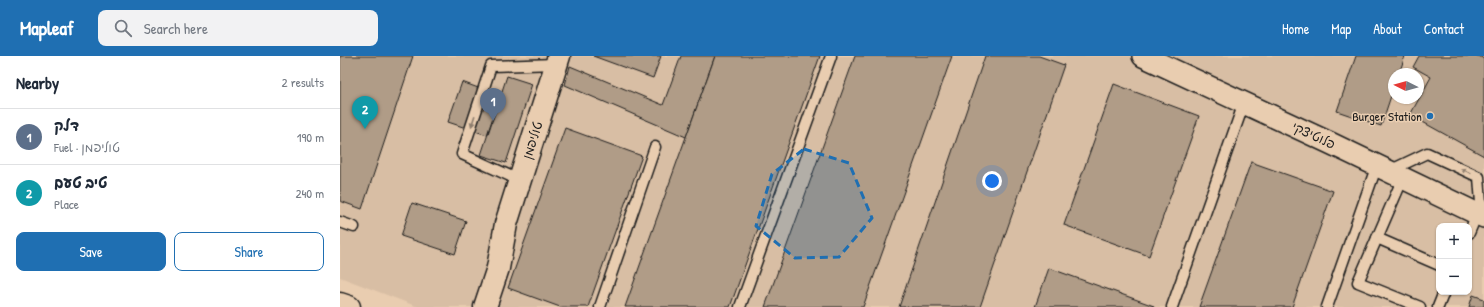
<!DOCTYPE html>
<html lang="en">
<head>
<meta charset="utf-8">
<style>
	:root { --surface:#fff; --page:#f2f2f3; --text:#1f2937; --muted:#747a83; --line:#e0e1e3; --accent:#1f6fb2 }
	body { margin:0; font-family:"Patrick Hand","Playpen Sans Hebrew",sans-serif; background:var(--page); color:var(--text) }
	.controls { position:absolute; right:12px; bottom:12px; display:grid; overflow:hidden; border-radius:8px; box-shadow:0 1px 3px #0004 }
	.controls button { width:36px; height:36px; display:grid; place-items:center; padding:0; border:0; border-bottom:1px solid var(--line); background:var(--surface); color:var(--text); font:20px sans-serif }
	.compass { position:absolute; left:1048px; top:12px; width:36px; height:36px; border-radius:50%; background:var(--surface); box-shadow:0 1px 3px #0004; rotate:275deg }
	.you { position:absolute; left:652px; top:125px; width:14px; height:14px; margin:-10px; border:3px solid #fff; border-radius:50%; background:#1a73e8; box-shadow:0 0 0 6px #1a73e833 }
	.badge { display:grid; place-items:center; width:26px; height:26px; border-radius:50%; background:var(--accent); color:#fff; font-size:13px; font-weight:700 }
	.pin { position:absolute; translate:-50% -33px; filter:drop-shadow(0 1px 2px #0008) }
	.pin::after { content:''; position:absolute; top:21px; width:14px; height:12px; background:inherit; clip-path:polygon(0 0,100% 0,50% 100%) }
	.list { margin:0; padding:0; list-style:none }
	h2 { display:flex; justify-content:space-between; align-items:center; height:52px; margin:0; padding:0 16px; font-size:17px }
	h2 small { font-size:13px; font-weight:400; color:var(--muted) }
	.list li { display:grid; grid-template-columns:26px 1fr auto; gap:12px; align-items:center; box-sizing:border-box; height:56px; padding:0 16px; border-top:1px solid var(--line) }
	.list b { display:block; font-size:15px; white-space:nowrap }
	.list p { margin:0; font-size:13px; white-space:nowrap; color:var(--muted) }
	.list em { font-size:13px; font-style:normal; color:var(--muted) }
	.actions { display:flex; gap:8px; padding:12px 16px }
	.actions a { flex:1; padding:9px 0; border:1px solid var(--accent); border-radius:8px; text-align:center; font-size:14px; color:var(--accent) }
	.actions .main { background:var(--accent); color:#fff }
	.icon { flex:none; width:22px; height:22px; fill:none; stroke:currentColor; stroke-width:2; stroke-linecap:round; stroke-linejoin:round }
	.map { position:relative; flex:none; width:1144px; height:251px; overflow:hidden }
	header { display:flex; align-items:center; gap:24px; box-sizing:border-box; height:56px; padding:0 20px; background:var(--accent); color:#fff }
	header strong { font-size:19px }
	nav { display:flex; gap:22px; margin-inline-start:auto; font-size:14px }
	.search { width:280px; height:36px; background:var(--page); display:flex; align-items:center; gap:10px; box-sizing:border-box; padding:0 14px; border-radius:8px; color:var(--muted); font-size:15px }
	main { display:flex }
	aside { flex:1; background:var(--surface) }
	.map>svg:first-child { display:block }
</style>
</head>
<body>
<header>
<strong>Mapleaf</strong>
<div class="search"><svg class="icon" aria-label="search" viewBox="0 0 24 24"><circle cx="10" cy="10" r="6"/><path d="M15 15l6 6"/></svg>Search here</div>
<nav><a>Home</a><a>Map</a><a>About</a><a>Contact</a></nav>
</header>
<main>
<aside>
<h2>Nearby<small>2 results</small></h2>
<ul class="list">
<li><span class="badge" style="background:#5c6f8a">1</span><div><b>דלק</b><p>Fuel · טוליפמן</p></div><em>190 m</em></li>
<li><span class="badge" style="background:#0f9aa8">2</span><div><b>טיב טעם</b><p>Place</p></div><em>240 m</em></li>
</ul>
<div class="actions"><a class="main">Save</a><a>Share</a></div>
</aside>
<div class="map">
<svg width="1144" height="251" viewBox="0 0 1144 251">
	<rect width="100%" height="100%" fill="#e9cdb0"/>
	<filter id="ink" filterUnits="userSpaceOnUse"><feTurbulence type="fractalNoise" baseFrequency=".025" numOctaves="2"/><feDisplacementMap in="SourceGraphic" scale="8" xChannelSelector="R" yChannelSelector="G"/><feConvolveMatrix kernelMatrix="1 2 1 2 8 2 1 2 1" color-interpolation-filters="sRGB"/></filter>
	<g filter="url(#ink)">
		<path fill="#d8bea4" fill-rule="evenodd" d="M0,0H1144V251H78L0,221ZM1054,18H1078V42H1054ZM1099,170H1129V236H1099Z"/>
		<g fill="#b09c87" stroke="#1c1c1c">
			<polygon points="0,0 73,0 22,153 0,145"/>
			<polygon points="253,0 321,0 313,22"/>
			<polygon points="341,0 375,0 346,81 225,29 230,10 323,49"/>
			<polygon points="375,0 480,0 390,251 285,251"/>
			<polygon points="515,0 612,0 523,251 425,251"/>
			<polygon points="645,0 699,0 724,9 640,251 559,251"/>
			<polygon points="1016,0 1065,0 1059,18 1054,18 1054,31 1041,70 997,55"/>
			<polygon points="1079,0 1139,0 1144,3 1144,100 1070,59 1091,21 1073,11"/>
			<polygon points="167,20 192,28 166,107 141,99"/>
			<polygon points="122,26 160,40 147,79 108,66"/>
			<polygon points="774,28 859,60 809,200 724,169"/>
			<polygon points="225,72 302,100 248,251 220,251 168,232"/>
			<polygon points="911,106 993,135 952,251 859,251"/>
			<polygon points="72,147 126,165 115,198 61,180"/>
			<polygon points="709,212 814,250 814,251 695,251"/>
			<polygon points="1133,239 1144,243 1144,251 1129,251"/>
		</g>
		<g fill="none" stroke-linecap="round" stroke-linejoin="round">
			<defs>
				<g id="service">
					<polyline points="1049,115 1087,97 1139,121 1142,160"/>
					<polyline points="1063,122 1018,226 1080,251"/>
					<polyline points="179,124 122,98 151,10 216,8"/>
					<polyline points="0,166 14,171"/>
					<polyline points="1129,177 1137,158"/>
					<polyline points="1037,182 1099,209"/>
					<polyline points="260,251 315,91"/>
					<polyline points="400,251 491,0"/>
					<polyline points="832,251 904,47"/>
					<polyline points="987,251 1037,109"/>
					<polyline points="1098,251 1104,236"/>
				</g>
				<polyline id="minor" points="803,0 990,87 1144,161"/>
				<polyline id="tertiary" points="145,251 158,212 166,168 219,0"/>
				<polyline id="primary" points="0,248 9,251"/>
			</defs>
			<use href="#service" stroke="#1c1c1c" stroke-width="13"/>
			<use href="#minor" stroke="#1c1c1c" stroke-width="24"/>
			<use href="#tertiary" stroke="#1c1c1c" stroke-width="25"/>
			<use href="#primary" stroke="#1c1c1c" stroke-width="25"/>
			<use href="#service" stroke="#e9cdb0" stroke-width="10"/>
			<use href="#minor" stroke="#e9cdb0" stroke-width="21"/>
			<use href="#tertiary" stroke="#e9cdb0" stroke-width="22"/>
			<use href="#primary" stroke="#e9cdb0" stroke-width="22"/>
		</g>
		<defs><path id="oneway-solid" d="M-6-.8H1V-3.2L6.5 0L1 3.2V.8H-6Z"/></defs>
		<g fill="#8d7d6d">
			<use href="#oneway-solid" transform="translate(133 65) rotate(108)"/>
			<use href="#oneway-solid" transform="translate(1126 115) rotate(-154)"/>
		</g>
	</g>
	<path fill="#1f6fb2" fill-opacity="0.2" stroke="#1f6fb2" stroke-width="3" stroke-dasharray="8 5" stroke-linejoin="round" d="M464,93L509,107L532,162L499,201L455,202L416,170L432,118Z"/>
	<circle fill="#1f6fb2" stroke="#e9cdb0" stroke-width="1.5" cx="1090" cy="60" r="4"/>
	<g text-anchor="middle" stroke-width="3" stroke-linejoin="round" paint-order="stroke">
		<g font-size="13" fill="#1c1c1c" stroke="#e9cdb0" text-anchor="end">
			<text x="1082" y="65">Burger Station</text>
		</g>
		<g font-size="13" fill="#1c1c1c" stroke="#e9cdb0">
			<text transform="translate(974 79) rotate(25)" y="5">פלוטיצקי</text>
			<text transform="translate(192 84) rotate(-72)" y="5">טוליפמן</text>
		</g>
	</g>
</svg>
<div class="controls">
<button>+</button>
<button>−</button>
</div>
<svg class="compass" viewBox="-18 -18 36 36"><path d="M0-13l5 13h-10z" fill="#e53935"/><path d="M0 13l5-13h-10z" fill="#747a83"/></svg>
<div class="you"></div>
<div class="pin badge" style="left:153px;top:65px;background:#5c6f8a">1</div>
<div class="pin badge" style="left:25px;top:73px;background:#0f9aa8">2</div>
</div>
</main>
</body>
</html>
